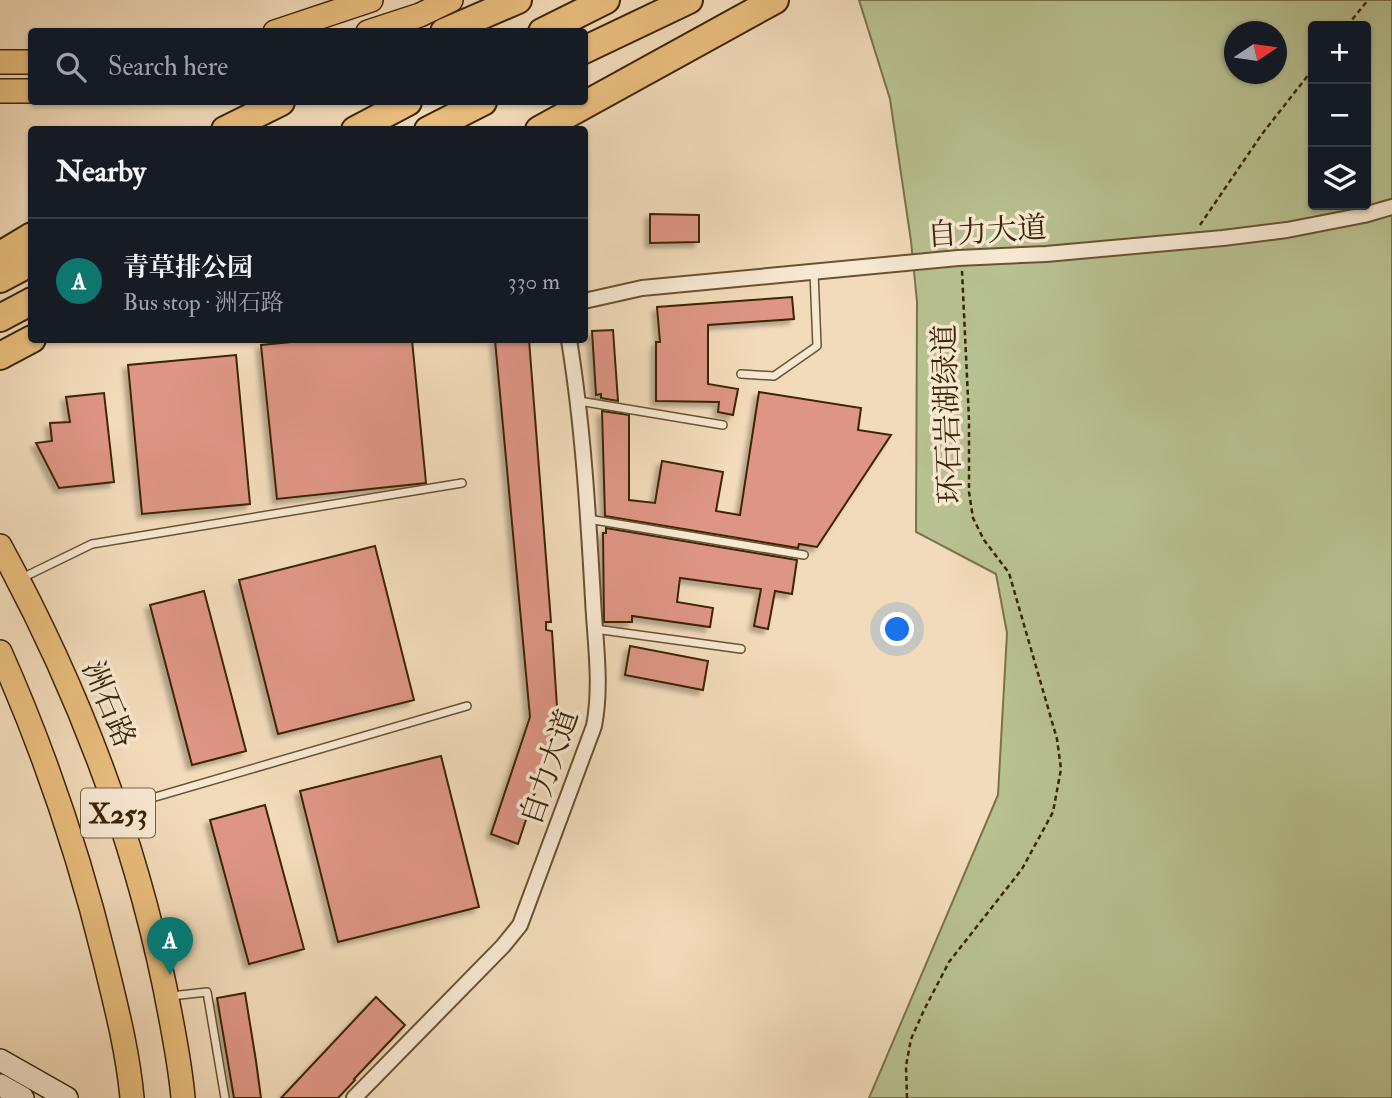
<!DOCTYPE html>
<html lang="en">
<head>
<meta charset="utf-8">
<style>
	:root { --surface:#171b24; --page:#20242c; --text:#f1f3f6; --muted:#9ea1a6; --line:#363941; --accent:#0f766e }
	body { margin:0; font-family:"IM FELL Double Pica","Noto Serif SC",serif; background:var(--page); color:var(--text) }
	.controls { position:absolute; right:21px; top:21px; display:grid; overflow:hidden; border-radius:7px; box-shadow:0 2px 5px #0004 }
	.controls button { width:63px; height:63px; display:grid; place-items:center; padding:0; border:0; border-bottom:2px solid var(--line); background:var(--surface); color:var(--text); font:35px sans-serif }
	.compass { position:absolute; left:1224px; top:21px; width:63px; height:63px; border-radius:50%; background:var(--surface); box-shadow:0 2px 5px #0004; rotate:77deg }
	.you { position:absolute; left:898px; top:630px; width:24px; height:24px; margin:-18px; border:5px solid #fff; border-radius:50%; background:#1a73e8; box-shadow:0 0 0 10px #1a73e833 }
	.badge { display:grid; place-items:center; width:46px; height:46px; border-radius:50%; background:var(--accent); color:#fff; font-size:23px; font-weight:700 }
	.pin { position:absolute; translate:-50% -58px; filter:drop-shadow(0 2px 4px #0008) }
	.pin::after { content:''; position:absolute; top:37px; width:24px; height:21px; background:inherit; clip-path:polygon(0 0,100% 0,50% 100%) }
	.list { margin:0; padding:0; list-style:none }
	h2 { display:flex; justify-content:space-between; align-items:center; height:91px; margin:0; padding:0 28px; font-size:30px }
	h2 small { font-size:23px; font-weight:400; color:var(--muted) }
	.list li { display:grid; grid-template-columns:46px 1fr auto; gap:21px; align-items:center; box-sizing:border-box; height:126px; padding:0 28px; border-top:2px solid var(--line) }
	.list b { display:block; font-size:26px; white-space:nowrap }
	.list p { margin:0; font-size:23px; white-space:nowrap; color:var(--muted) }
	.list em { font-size:23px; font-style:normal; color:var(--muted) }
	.icon { flex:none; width:38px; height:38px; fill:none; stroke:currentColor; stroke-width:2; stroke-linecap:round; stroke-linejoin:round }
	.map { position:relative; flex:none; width:1392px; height:1098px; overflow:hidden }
	.search { position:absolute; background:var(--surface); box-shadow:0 2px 5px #0004; left:28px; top:28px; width:560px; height:77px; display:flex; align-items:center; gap:18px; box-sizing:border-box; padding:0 24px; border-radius:7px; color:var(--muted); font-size:26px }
	.panel { position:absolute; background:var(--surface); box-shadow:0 2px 5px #0004; left:28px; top:126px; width:560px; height:217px; border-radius:7px }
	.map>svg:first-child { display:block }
</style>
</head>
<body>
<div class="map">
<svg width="1392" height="1098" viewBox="0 0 1392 1098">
	<defs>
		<filter id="shadow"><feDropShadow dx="-4.5" dy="4.5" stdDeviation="2" flood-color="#0004"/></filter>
	</defs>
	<rect width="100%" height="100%" fill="#f2dbba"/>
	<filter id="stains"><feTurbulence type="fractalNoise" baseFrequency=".00286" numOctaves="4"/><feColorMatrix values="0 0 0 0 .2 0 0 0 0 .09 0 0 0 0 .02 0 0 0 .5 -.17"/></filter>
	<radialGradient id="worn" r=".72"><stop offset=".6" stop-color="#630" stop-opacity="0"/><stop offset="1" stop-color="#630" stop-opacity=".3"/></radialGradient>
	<path fill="#b8c191" stroke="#7a734a" stroke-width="2" fill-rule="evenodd" d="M859,0H1392V1098H869L998,795L1007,633L996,574L916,532L917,302L911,241L890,99ZM1313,26H1366V205H1313ZM1234,32H1276V74H1234Z"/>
	<g fill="#de9585" stroke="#3c2504" stroke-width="2" filter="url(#shadow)">
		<polygon points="650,214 699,215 699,242 650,243"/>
		<polygon points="792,297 794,319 708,325 708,384 738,389 733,415 718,412 719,402 656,401 656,342 660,342 657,307"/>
		<polygon points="613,330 618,401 601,398 601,394 596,395 592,331"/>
		<polygon points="312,340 412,340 426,483 277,499 261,345"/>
		<polygon points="495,340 529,340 551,622 546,622 546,630 552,631 558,722 518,844 491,834 530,717"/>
		<polygon points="236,355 250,504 142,514 128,365"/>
		<polygon points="759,392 861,408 858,430 891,435 817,547 799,544 798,548 605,516 602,411 629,415 629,500 655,503 662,461 723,472 716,511 740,515"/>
		<polygon points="104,393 114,482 59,488 36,443 52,441 50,423 70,422 66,397"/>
		<polygon points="606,528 797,560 792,594 775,591 768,629 754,626 761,589 680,578 677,602 713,608 710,627 632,616 632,622 604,622 603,533 606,533"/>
		<polygon points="375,546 414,700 278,734 239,580"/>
		<polygon points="204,591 246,751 192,765 150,605"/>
		<polygon points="630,646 708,661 703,690 625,675"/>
		<polygon points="441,756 479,907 338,942 300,791"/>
		<polygon points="265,805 304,949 249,964 210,820"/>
		<polygon points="245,993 256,1061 261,1098 234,1098 217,998"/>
		<polygon points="376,997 405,1025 354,1079 355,1080 338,1098 281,1098"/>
	</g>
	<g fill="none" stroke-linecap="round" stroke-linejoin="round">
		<defs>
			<g id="lane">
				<polyline points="741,374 774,376 817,346 814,272"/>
				<polyline points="579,401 723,425"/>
				<polyline points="588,519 804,555"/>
				<polyline points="22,578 92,544 462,483"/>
				<polyline points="595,629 741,649"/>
				<polyline points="121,807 467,706"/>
				<polyline points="171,996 207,992 225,1098"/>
			</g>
			<g id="street">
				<polyline points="584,301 642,288 958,258 1046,254 1223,238 1287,230 1364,215 1392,207"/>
				<path d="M354,1098L503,946L520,925L594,726C602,685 595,641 593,599C588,512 583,425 569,340"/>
			</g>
			<g id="secondary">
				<polyline points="0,1060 67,1098"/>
				<polyline points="0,1085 23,1098"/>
			</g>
			<g id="primary">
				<polyline points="275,32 371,0"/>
				<polyline points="368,32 420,15 451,0"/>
				<polyline points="0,62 32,62"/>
				<polyline points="0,91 32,91"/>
				<path d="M0,546C76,685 133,833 165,988C172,1025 180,1061 183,1098"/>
				<path d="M0,652C45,753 79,854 105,961C116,1006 128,1052 132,1098"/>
			</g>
			<g id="highway">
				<polyline points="444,32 518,0"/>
				<polyline points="542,32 606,0"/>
				<polyline points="584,50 689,0"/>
				<polyline points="225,130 281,102"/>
				<polyline points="355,130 408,102"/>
				<polyline points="428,130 483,102"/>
				<polyline points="539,130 775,0"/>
				<polyline points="0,255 32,236"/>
				<polyline points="0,279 32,262"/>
				<polyline points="0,318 32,301"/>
				<polyline points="0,356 32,339"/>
			</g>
		</defs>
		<use href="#lane" stroke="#6a5232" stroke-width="10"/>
		<use href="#street" stroke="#6a5232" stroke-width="18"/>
		<use href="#secondary" stroke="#3c2504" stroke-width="24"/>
		<use href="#primary" stroke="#3c2504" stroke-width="26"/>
		<use href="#highway" stroke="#3c2504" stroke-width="30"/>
		<g stroke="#3c2504" stroke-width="2.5" stroke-dasharray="5 3.5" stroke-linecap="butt">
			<polyline points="1347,26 1368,0"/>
			<polyline points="1200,225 1262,134 1313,69"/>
			<polyline points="907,1098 906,1066 911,1039 924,1010 949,962 1022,869 1053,812 1061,769 1057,739 1009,573 984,540 973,518 969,492 969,420 962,271"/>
		</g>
		<use href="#lane" stroke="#f7e8d2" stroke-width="7"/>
		<use href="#street" stroke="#f7e8d2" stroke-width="14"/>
		<use href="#secondary" stroke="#f7e8d2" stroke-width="21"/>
		<use href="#primary" stroke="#e9be7d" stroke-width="23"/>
		<use href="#highway" stroke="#e9be7d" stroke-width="26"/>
	</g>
	<g text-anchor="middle" stroke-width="7" stroke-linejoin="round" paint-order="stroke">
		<rect fill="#f7e8d2" stroke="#746042" stroke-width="2" x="81" y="788.5" width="74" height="49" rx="5"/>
		<g font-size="28" font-weight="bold" fill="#3c2504">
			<text x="118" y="823">X253</text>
		</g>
		<g font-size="30" fill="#3c2504" stroke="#f7e8d2">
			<text transform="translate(987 231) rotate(-4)" y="10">自力大道</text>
			<text transform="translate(947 414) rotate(-92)" y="10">环石岩湖绿道</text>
			<text transform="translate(109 704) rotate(67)" y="10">洲石路</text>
			<text transform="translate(549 767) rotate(-71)" y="10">自力大道</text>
		</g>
	</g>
	<rect width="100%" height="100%" filter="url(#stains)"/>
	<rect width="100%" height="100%" fill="url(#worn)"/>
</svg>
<div class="controls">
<button>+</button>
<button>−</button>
<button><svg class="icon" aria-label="layers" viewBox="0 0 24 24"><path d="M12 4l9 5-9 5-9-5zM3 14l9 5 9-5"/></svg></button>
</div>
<svg class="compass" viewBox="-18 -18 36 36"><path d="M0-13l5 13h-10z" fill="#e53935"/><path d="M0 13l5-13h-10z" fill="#9ea1a6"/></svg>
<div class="you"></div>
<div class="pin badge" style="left:170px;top:975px">A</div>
<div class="search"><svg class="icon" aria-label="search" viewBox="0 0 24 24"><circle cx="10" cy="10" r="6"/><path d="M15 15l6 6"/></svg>Search here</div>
<section class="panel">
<h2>Nearby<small></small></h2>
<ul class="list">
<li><span class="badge">A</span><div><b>青草排公园</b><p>Bus stop · 洲石路</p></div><em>330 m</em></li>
</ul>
</section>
</div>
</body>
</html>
